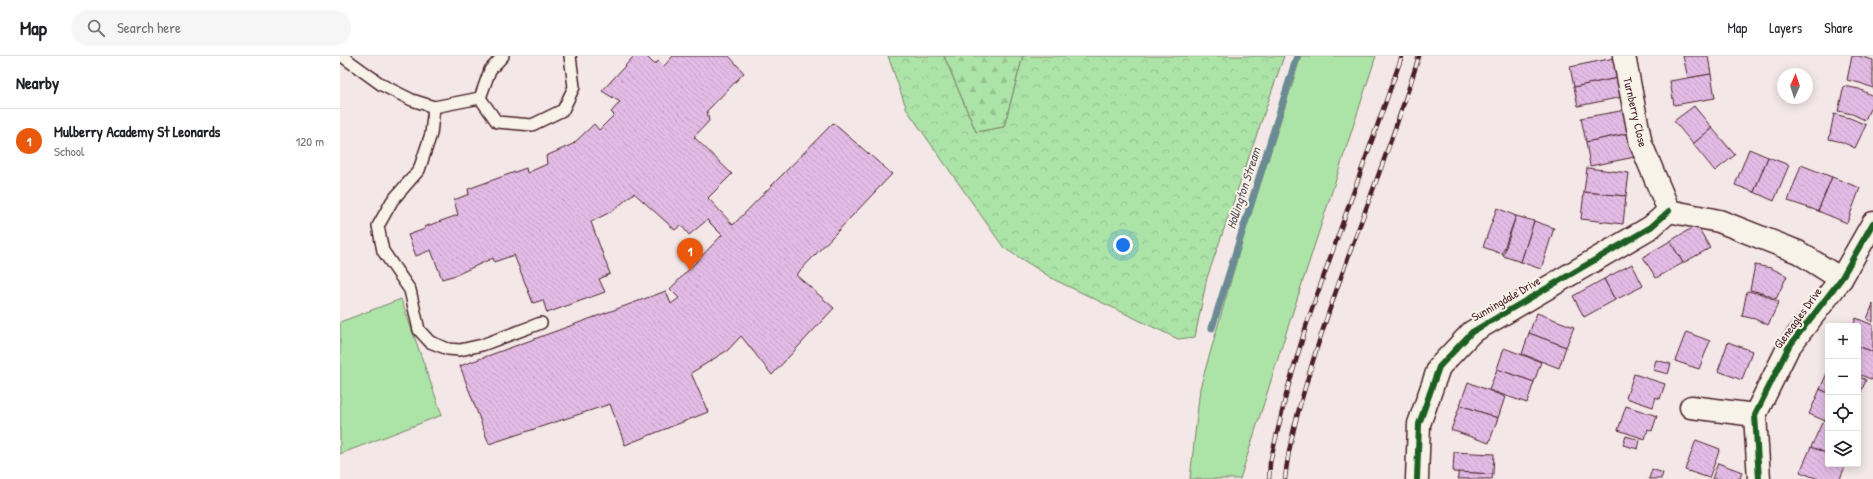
<!DOCTYPE html>
<html lang="en">
<head>
<meta charset="utf-8">
<style>
	:root { --surface:#fff; --page:#f6f6f6; --text:#202124; --muted:#757577; --line:#e0e0e0; --accent:#ea580c }
	body { margin:0; font-family:"Patrick Hand",sans-serif; background:var(--page); color:var(--text) }
	.controls { position:absolute; right:12px; bottom:12px; display:grid; overflow:hidden; border-radius:4px; box-shadow:0 2px 10px #0003 }
	.controls button { width:36px; height:36px; display:grid; place-items:center; padding:0; border:0; border-bottom:1px solid var(--line); background:var(--surface); color:var(--text); font:20px sans-serif }
	.compass { position:absolute; left:1437px; top:12px; width:36px; height:36px; border-radius:50%; background:var(--surface); box-shadow:0 2px 10px #0003; rotate:3deg }
	.you { position:absolute; left:783px; top:189px; width:14px; height:14px; margin:-10px; border:3px solid #fff; border-radius:50%; background:#1a73e8; box-shadow:0 0 0 6px #1a73e833 }
	.badge { display:grid; place-items:center; width:26px; height:26px; border-radius:50%; background:var(--accent); color:#fff; font-size:13px; font-weight:700 }
	.pin { position:absolute; translate:-50% -33px; filter:drop-shadow(0 1px 2px #0008) }
	.pin::after { content:''; position:absolute; top:21px; width:14px; height:12px; background:inherit; clip-path:polygon(0 0,100% 0,50% 100%) }
	.list { margin:0; padding:0; list-style:none }
	h2 { display:flex; justify-content:space-between; align-items:center; height:52px; margin:0; padding:0 16px; font-size:17px }
	h2 small { font-size:13px; font-weight:400; color:var(--muted) }
	.list li { display:grid; grid-template-columns:26px 1fr auto; gap:12px; align-items:center; box-sizing:border-box; height:64px; padding:0 16px; border-top:1px solid var(--line) }
	.list b { display:block; font-size:15px; white-space:nowrap }
	.list p { margin:0; font-size:13px; white-space:nowrap; color:var(--muted) }
	.list em { font-size:13px; font-style:normal; color:var(--muted) }
	.icon { flex:none; width:22px; height:22px; fill:none; stroke:currentColor; stroke-width:2; stroke-linecap:round; stroke-linejoin:round }
	.map { position:relative; flex:none; width:1533px; height:423px; overflow:hidden }
	header { display:flex; align-items:center; gap:24px; box-sizing:border-box; height:56px; padding:0 20px; background:var(--surface); border-bottom:1px solid var(--line) }
	header strong { font-size:19px }
	nav { display:flex; gap:22px; margin-inline-start:auto; font-size:14px }
	.search { width:280px; height:36px; background:var(--page); display:flex; align-items:center; gap:10px; box-sizing:border-box; padding:0 14px; border-radius:22px; color:var(--muted); font-size:15px }
	main { display:flex }
	aside { flex:1; background:var(--surface) }
	.map>svg:first-child { display:block }
</style>
</head>
<body>
<header>
<strong>Map</strong>
<div class="search"><svg class="icon" aria-label="search" viewBox="0 0 24 24"><circle cx="10" cy="10" r="6"/><path d="M15 15l6 6"/></svg>Search here</div>
<nav><a>Map</a><a>Layers</a><a>Share</a></nav>
</header>
<main>
<aside>
<h2>Nearby<small></small></h2>
<ul class="list">
<li><span class="badge">1</span><div><b>Mulberry Academy St Leonards</b><p>School</p></div><em>120 m</em></li>
</ul>
</aside>
<div class="map">
<svg width="1533" height="423" viewBox="0 0 1533 423">
	<defs>
		<pattern id="forest-firs" width="22" height="20" patternUnits="userSpaceOnUse"><rect width="22" height="20" fill="#ace3a7"/><path d="M5 1l3.5 6h-7zM16 11l3.5 6h-7z" fill="#96c290"/></pattern>
		<pattern id="park-crowns" width="20" height="18" patternUnits="userSpaceOnUse"><rect width="20" height="18" fill="#ace3a7"/><path d="M2 6a3 3 0 1 1 6 0M12 15a3 3 0 1 1 6 0" fill="none" stroke="#96c290"/></pattern>
		<pattern id="building-back-hatch" width="6" height="6" patternUnits="userSpaceOnUse"><rect width="6" height="6" fill="#e3bce5"/><path d="M-1 5l2 2M0 0l6 6M5-1l2 2" fill="none" stroke="#c4a1c5"/></pattern>
	</defs>
	<rect width="100%" height="100%" fill="#f3e8e7"/>
	<filter id="ink" filterUnits="userSpaceOnUse"><feTurbulence type="fractalNoise" baseFrequency=".025" numOctaves="2"/><feDisplacementMap in="SourceGraphic" scale="8" xChannelSelector="R" yChannelSelector="G"/><feConvolveMatrix kernelMatrix="1 2 1 2 8 2 1 2 1" color-interpolation-filters="sRGB"/></filter>
	<g filter="url(#ink)">
		<g fill="#ace3a7" stroke="#7b8169">
			<polygon points="961,0 1036,0 946,277 900,423 850,423 860,332 899,196"/>
			<polygon points="61,243 102,359 0,398 0,266"/>
		</g>
		<polygon fill="url(#forest-firs)" stroke="#7b8169" points="604,0 683,0 664,71 636,76"/>
		<polygon fill="url(#park-crowns)" stroke="#7b8169" points="548,0 604,0 636,76 664,71 683,0 944,0 867,222 855,281 838,283 715,224 664,192 567,54"/>
		<g fill="none" stroke-linecap="round" stroke-linejoin="round">
			<polyline stroke="#6b8b93" stroke-width="7" points="872,272 957,0"/>
		</g>
		<g fill="url(#building-back-hatch)" stroke="#4a1f2b">
			<polygon points="294,0 306,0 314,8 319,5 324,10 333,0 389,0 404,17 367,55 369,65 354,81 392,118 368,142 393,169 493,67 552,118 456,219 494,252 432,319 401,280 388,294 351,317 368,356 285,389 270,348 149,388 120,310 326,235 331,248 339,242 330,233 382,179 367,164 349,179 341,169 335,174 294,137 274,154 251,166 270,218 259,223 265,236 207,257 203,244 193,247 174,199 154,206 153,202 116,219 102,223 91,194 76,200 68,179 85,173 84,171 118,159 114,144 129,138 128,133 186,112 187,117 207,108 206,100 233,88 254,68 259,74 274,59 271,56 280,46 262,35"/>
			<polygon points="1343,0 1368,0 1371,18 1348,22"/>
			<polygon points="1512,0 1519,0 1533,4 1533,32 1520,27 1507,24"/>
			<polygon points="1274,2 1278,22 1234,31 1230,11"/>
			<polygon points="1371,18 1375,42 1334,49 1330,25"/>
			<polygon points="1278,22 1282,41 1238,50 1234,31"/>
			<polygon points="1504,30 1519,33 1533,40 1533,46 1525,64 1512,58 1498,55"/>
			<polygon points="1354,50 1372,72 1353,88 1334,65"/>
			<polygon points="1286,54 1290,77 1246,86 1241,62"/>
			<polygon points="1494,58 1510,62 1526,69 1515,92 1502,86 1489,83"/>
			<polygon points="1372,72 1395,99 1375,115 1353,88"/>
			<polygon points="1290,77 1295,101 1250,110 1246,86"/>
			<polygon points="1409,93 1428,101 1414,136 1395,129"/>
			<polygon points="1428,101 1449,109 1434,145 1414,136"/>
			<polygon points="1461,109 1492,121 1478,155 1448,145"/>
			<polygon points="1247,112 1289,117 1286,140 1244,136"/>
			<polygon points="1492,121 1520,132 1507,167 1478,155"/>
			<polygon points="1244,136 1286,140 1283,168 1241,163"/>
			<polygon points="1157,152 1176,160 1162,198 1143,191"/>
			<polygon points="1176,160 1194,165 1181,206 1163,200"/>
			<polygon points="1194,165 1214,172 1201,213 1181,206"/>
			<polygon points="1357,169 1370,192 1343,207 1330,185"/>
			<polygon points="1330,185 1343,207 1316,222 1303,201"/>
			<polygon points="1292,208 1303,230 1275,244 1264,223"/>
			<polygon points="1415,209 1431,212 1447,220 1436,243 1423,237 1410,234"/>
			<polygon points="1264,223 1275,244 1244,261 1233,240"/>
			<polygon points="1407,235 1422,238 1439,246 1428,269 1415,263 1402,260"/>
			<polygon points="1533,248 1533,266 1527,263"/>
			<polygon points="1197,257 1234,271 1226,291 1189,277"/>
			<polygon points="1516,262 1533,269 1533,296 1518,290 1518,270 1513,270"/>
			<polygon points="1346,276 1370,285 1359,313 1335,305"/>
			<polygon points="1189,277 1226,291 1219,312 1182,298"/>
			<polygon points="1388,286 1412,295 1402,324 1378,315"/>
			<polygon points="1518,290 1533,296 1533,324 1518,318"/>
			<polygon points="1164,292 1201,306 1194,326 1157,313"/>
			<polygon points="1316,304 1331,308 1328,318 1313,314"/>
			<polygon points="1157,313 1194,326 1187,347 1149,334"/>
			<polygon points="1488,315 1488,337 1480,333"/>
			<polygon points="1294,318 1325,328 1320,343 1316,341 1313,351 1286,342"/>
			<polygon points="1518,320 1526,324 1518,343"/>
			<polygon points="1128,326 1165,341 1158,362 1120,349"/>
			<polygon points="1480,333 1488,337 1488,366 1469,358"/>
			<polygon points="1120,349 1158,362 1149,387 1111,374"/>
			<polygon points="1286,350 1317,360 1312,375 1308,373 1305,383 1278,374"/>
			<polygon points="1482,367 1488,369 1488,398 1471,391"/>
			<polygon points="1286,380 1300,384 1298,393 1283,389"/>
			<polygon points="1356,384 1380,393 1369,422 1345,414"/>
			<polygon points="1471,391 1488,398 1488,408 1506,408 1500,423 1478,423 1460,416"/>
			<polygon points="1114,396 1154,398 1153,418 1113,416"/>
			<polygon points="1378,407 1402,416 1400,423 1372,423"/>
			<polygon points="1312,413 1323,417 1321,423 1309,423"/>
			<polygon points="1118,416 1153,418 1152,423 1118,423"/>
		</g>
		<g fill="none" stroke-linecap="round" stroke-linejoin="round">
			<defs>
				<g id="service">
					<polyline points="2,0 42,29 72,44 94,51 140,42"/>
					<polyline points="140,42 157,66 192,69 223,54 234,31 230,0"/>
					<polyline points="140,42 150,14 163,0"/>
					<polyline points="94,51 91,78 79,114 52,145 38,170 43,195 70,234 79,274 90,286 108,293 120,294 142,289 201,267"/>
				</g>
				<g id="minor">
					<polyline points="1284,0 1301,88 1329,155"/>
					<polyline points="1329,155 1379,165 1458,196 1501,223"/>
					<polyline points="1351,351 1415,359"/>
					<polyline points="1077,423 1079,368 1099,311 1132,276 1311,171 1329,155"/>
					<polyline points="1419,423 1415,359 1448,292 1501,223 1533,167"/>
				</g>
			</defs>
			<use href="#service" stroke="#4a1f2b" stroke-width="14"/>
			<use href="#minor" stroke="#4a1f2b" stroke-width="25"/>
			<use href="#service" stroke="#f7f3e8" stroke-width="11"/>
			<use href="#minor" stroke="#f7f3e8" stroke-width="22"/>
			<defs>
				<g id="rail">
					<polyline points="929,423 930,407 947,335 967,267 1062,0"/>
					<path d="M945,423C949,384 961,345 972,308C1003,204 1048,104 1079,0"/>
				</g>
			</defs>
			<use href="#rail" stroke="#4a1f2b" stroke-width="4.5"/>
			<use href="#rail" stroke="#f7f3e8" stroke-width="3" stroke-dasharray="9" stroke-linecap="butt"/>
			<defs>
				<g id="cycleway">
					<polyline points="1077,423 1079,368 1099,311 1132,276 1311,171 1329,155"/>
					<polyline points="1419,423 1415,359 1448,292 1501,223 1533,167"/>
				</g>
			</defs>
			<use href="#cycleway" stroke="#f7f3e8" stroke-width="8"/>
			<use href="#cycleway" stroke="#1b5e20" stroke-width="6"/>
		</g>
	</g>
	<g text-anchor="middle" stroke-width="4" stroke-linejoin="round" paint-order="stroke">
		<g font-size="12" fill="#4a1f2b" stroke="#f7f3e8">
			<text transform="translate(1295 56) rotate(77)" y="4">Turnberry Close</text>
			<text transform="translate(1166 243) rotate(-30)" y="4">Sunningdale Drive</text>
			<text transform="translate(1458 262) rotate(-54)" y="4">Gleneagles Drive</text>
		</g>
		<g font-size="13" font-style="italic" fill="#5a555f" stroke="#f7f3e8">
			<text transform="translate(903 132) rotate(-72)" y="5">Hollington Stream</text>
		</g>
	</g>
</svg>
<div class="controls">
<button>+</button>
<button>−</button>
<button><svg class="icon" aria-label="locate" viewBox="0 0 24 24"><circle cx="12" cy="12" r="6"/><path d="M12 2v4M12 18v4M2 12h4M18 12h4"/></svg></button>
<button><svg class="icon" aria-label="layers" viewBox="0 0 24 24"><path d="M12 4l9 5-9 5-9-5zM3 14l9 5 9-5"/></svg></button>
</div>
<svg class="compass" viewBox="-18 -18 36 36"><path d="M0-13l5 13h-10z" fill="#e53935"/><path d="M0 13l5-13h-10z" fill="#757577"/></svg>
<div class="you"></div>
<div class="pin badge" style="left:350px;top:215px">1</div>
</div>
</main>
</body>
</html>
